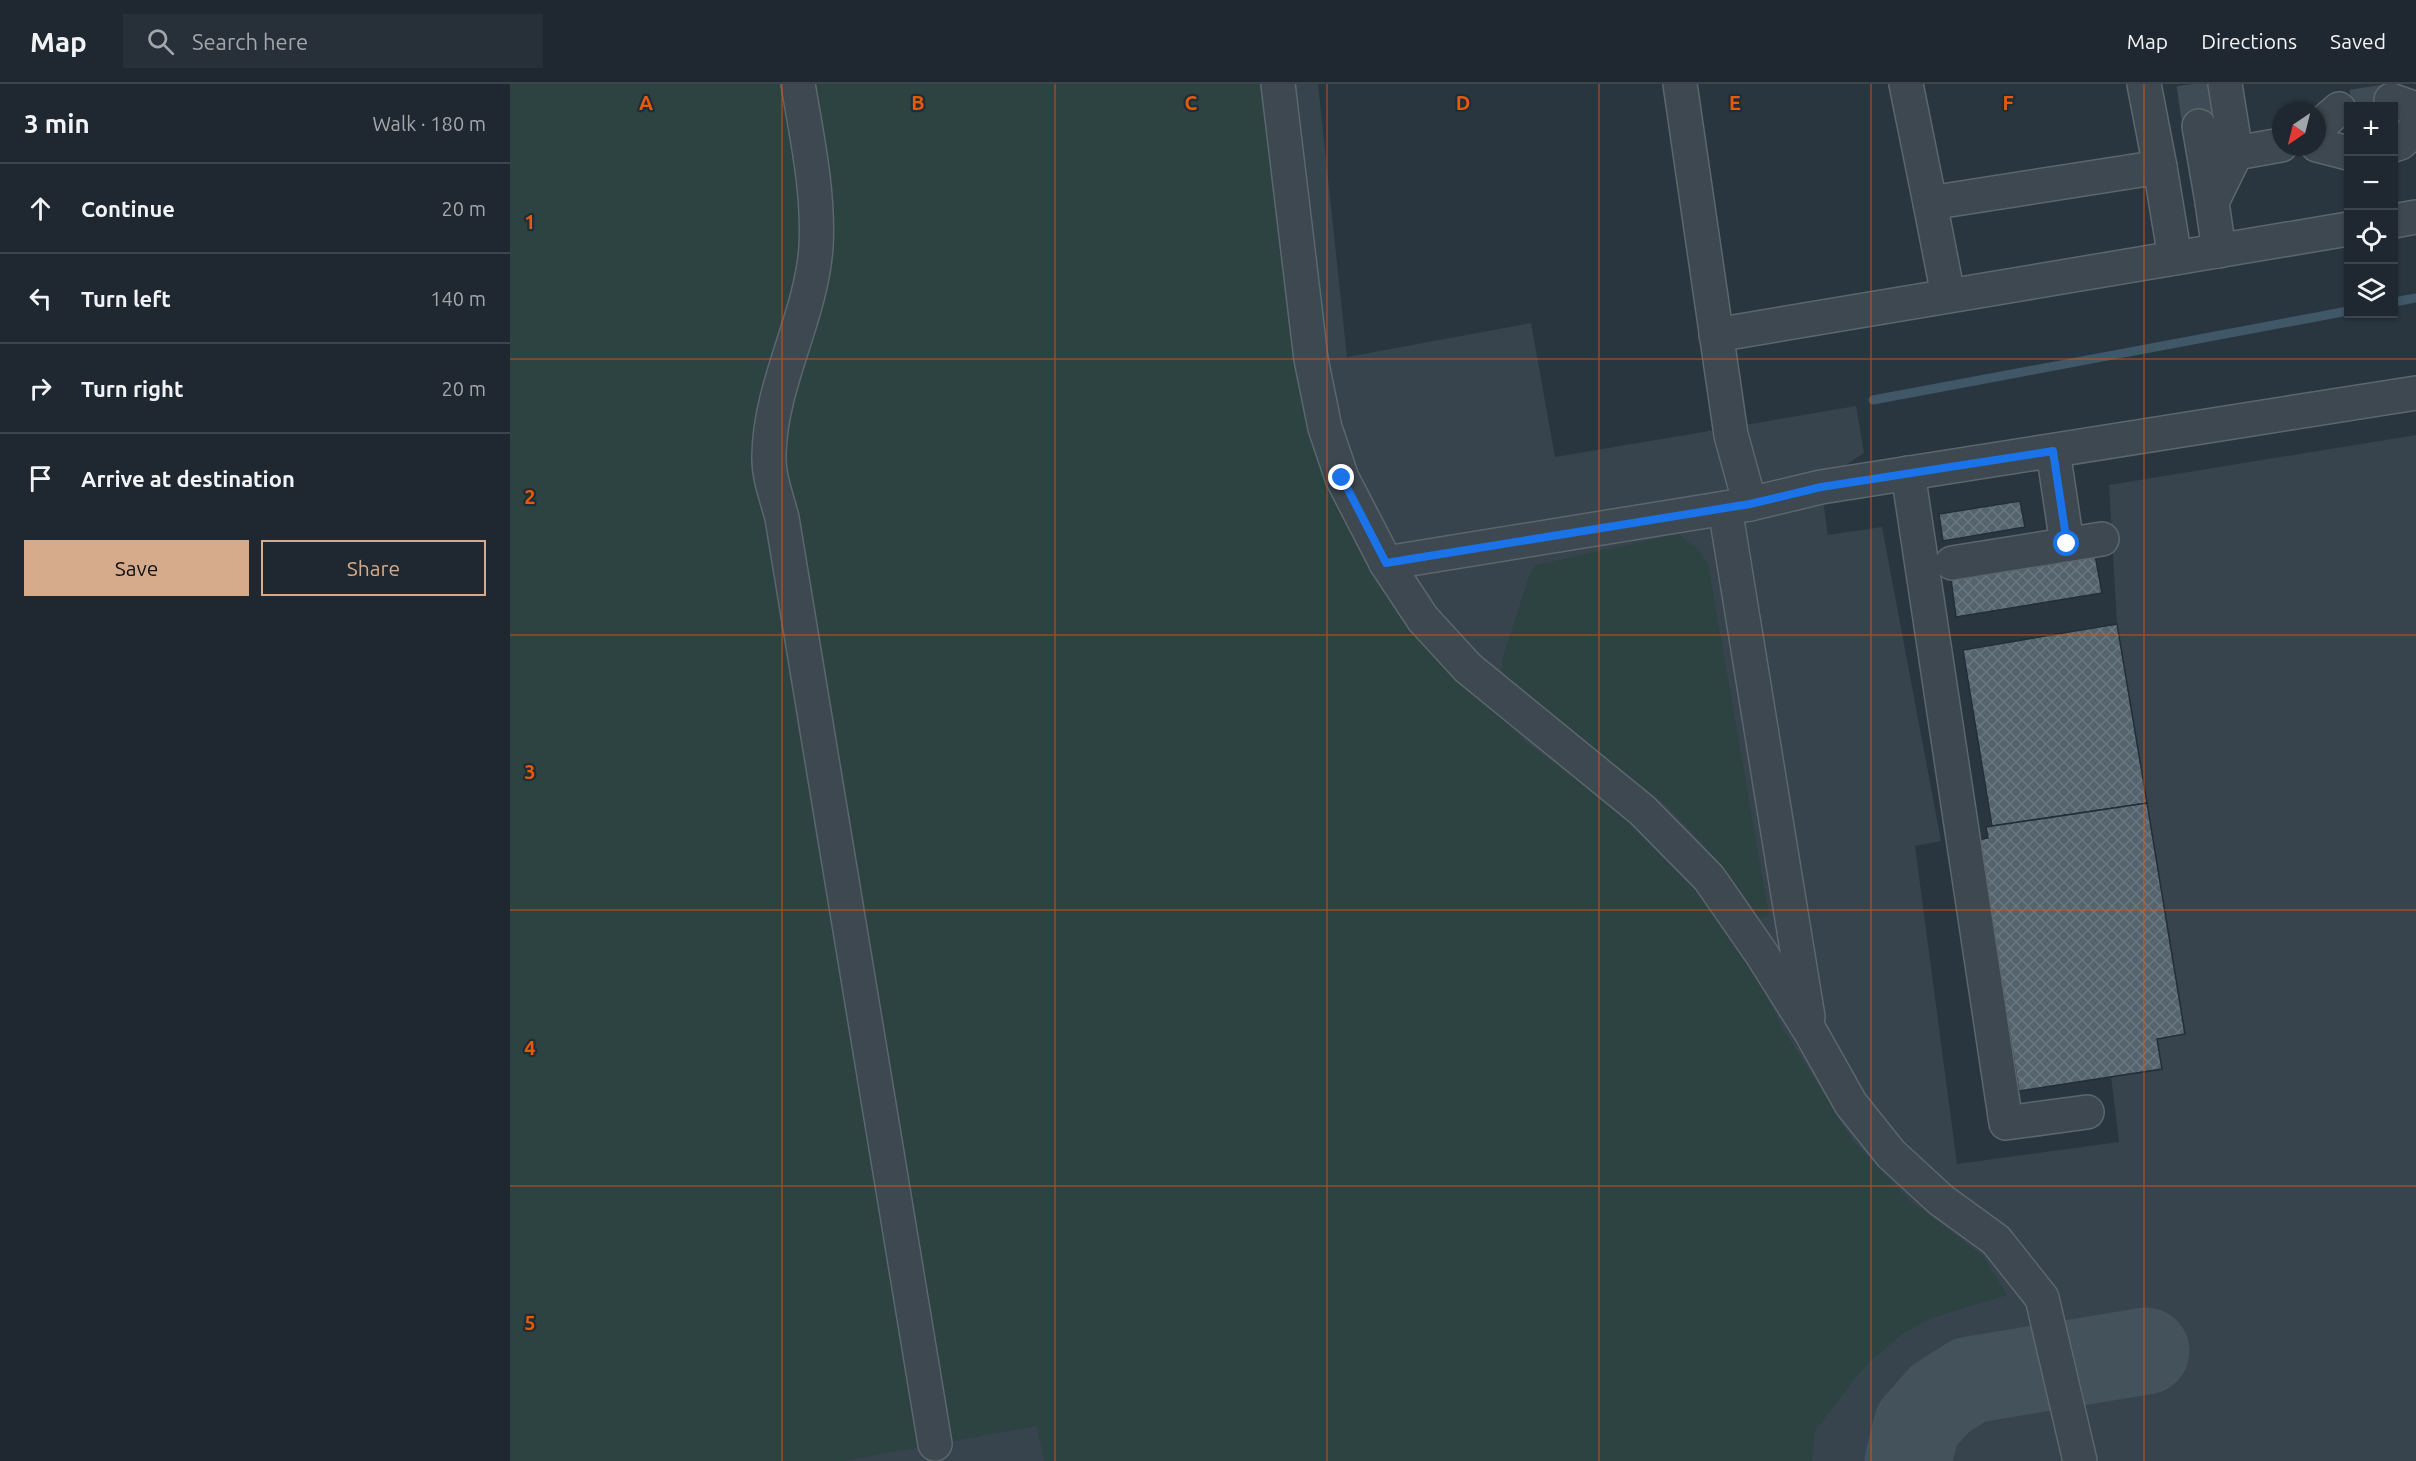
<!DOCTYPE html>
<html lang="en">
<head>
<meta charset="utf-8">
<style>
	:root { --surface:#1f2830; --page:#273038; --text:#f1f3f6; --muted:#a1a6ab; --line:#3c444c; --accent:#d6ab8b }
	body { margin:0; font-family:Ubuntu,sans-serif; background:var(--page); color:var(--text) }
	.controls { position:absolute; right:18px; top:18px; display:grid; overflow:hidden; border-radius:0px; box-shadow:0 2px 4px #0004 }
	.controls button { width:54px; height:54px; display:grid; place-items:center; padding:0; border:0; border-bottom:2px solid var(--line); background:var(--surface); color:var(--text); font:30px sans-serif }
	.compass { position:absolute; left:1762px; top:18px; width:54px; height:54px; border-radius:50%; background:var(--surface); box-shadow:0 2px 4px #0004; rotate:215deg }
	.stop { position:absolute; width:18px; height:18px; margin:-14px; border:4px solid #1a73e8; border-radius:50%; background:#fff }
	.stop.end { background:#1a73e8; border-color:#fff; box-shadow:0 2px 6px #0008 }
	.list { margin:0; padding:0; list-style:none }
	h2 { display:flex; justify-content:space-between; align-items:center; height:78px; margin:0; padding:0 24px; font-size:26px }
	h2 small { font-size:20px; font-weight:400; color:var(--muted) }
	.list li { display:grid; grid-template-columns:39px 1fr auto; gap:18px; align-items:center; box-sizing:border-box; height:90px; padding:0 24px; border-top:2px solid var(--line) }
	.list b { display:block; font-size:22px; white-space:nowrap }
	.list em { font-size:20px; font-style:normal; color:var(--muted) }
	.actions { display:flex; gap:12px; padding:18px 24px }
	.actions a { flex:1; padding:14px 0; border:2px solid var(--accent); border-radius:0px; text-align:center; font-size:21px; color:var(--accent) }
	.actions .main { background:var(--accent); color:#111 }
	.icon { flex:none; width:33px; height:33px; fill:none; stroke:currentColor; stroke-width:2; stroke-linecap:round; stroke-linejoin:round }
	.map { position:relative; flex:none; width:1906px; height:1377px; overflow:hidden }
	header { display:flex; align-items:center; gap:36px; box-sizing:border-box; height:84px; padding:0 30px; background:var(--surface); border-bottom:2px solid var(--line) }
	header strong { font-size:28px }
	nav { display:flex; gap:33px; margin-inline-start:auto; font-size:21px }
	.search { width:420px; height:54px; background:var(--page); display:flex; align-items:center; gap:15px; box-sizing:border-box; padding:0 21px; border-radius:0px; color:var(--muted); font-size:22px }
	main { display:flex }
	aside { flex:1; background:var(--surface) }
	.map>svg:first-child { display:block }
</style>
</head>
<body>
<header>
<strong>Map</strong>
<div class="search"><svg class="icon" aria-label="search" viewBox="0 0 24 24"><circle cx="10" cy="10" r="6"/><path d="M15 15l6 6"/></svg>Search here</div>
<nav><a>Map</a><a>Directions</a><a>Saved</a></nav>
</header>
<main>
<aside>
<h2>3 min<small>Walk · 180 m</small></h2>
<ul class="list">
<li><svg class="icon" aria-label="ahead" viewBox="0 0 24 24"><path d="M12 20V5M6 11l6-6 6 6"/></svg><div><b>Continue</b></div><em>20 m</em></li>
<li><svg class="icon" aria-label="left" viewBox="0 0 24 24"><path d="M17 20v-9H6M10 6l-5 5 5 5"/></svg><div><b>Turn left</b></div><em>140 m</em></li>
<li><svg class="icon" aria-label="right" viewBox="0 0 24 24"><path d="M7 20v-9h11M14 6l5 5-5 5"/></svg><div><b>Turn right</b></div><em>20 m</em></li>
<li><svg class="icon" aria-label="arrive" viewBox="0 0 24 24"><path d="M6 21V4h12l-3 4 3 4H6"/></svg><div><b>Arrive at destination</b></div></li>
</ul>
<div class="actions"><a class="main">Save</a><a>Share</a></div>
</aside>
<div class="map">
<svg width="1906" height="1377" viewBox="0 0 1906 1377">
	<defs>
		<pattern id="building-cross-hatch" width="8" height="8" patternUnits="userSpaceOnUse" patternTransform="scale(1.5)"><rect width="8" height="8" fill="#54636c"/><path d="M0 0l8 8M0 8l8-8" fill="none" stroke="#6a7880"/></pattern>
	</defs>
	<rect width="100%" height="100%" fill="#293640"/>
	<polygon fill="#37434d" points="0,0 808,0 837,273 1021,239 1045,373 1346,322 1354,369 1311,397 1311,403 1318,451 1372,443 1431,757 1405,762 1447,1080 1609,1058 1601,992 1509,1007 1468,756 1478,754 1476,743 1481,741 1453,566 1607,540 1599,401 1906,351 1906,1377 0,1377"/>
	<g fill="#2c4341">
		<polygon points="0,0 750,0 780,255 796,321 947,592 1018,660 1127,739 1186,801 1232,865 1273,945 1343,1057 1399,1116 1473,1172 1497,1211 1421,1234 1392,1250 1356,1281 1305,1346 1302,1377 534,1377 527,1342 333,1377 0,1377"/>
		<polygon points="1168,450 1188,466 1198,480 1259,832 1250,835 1233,809 1196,763 1156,721 997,595 991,587 994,570 1020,490 1026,481"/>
	</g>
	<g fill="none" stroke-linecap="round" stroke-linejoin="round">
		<g stroke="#405767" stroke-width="9">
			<polyline points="1884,218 1906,214"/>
			<polyline points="1363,316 1838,227"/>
		</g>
		<polyline stroke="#44525b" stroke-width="87" points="1398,1377 1407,1341 1430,1315 1460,1296 1636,1267"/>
	</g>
	<g fill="url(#building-cross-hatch)" stroke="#232f37" stroke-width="1.5">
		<polygon points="1510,417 1515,443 1433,457 1429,430"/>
		<polygon points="1585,471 1592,509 1446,533 1441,495"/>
		<polygon points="1607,540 1637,719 1482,742 1453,566"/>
		<polygon points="1637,719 1675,950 1647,955 1652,985 1509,1007 1468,756 1478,754 1476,743"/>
	</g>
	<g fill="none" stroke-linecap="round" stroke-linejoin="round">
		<g stroke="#3f4b55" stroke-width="33" stroke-dasharray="33 16" stroke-linecap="butt">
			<polyline points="1683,0 1689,42"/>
			<polyline points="1842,22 1881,16"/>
		</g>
		<defs>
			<g id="minor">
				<path d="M288,0C297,53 309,109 306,163C301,234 260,300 259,371C258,392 267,414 272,434L425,1360"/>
				<polyline points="768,0 801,275 815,344 832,394 876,479 913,535 958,584 1132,726 1199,794 1251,869 1300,947 1341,1020 1381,1070 1431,1116 1486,1156 1532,1214 1570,1377"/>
				<polyline points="1170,0 1221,351 1240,420"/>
				<polyline points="1396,0 1420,119 1650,83 1634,0"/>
				<polyline points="1881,16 1906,25"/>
				<polyline points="1689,42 1702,118"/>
				<polyline points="1807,44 1829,25"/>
				<polyline points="1807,61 1838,69"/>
				<polyline points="1884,61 1890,59 1906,45"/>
				<polyline points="1726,69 1771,61"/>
				<polyline points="1650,83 1665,174"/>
				<polyline points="1420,119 1438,211"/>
				<polyline points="1884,137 1906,133"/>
				<polyline points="1709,167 1702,118 1726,69 1715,0"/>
				<polyline points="1206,251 1838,145"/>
				<polyline points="1543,367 1557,460"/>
				<polyline points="1398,389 1496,1039 1577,1028"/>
				<polyline points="1215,424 1298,933"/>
				<polyline points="876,479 1240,420 1311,403 1906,309"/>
				<polyline points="1442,479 1592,455"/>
			</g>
		</defs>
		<use href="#minor" stroke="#5b666d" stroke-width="36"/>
		<use href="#minor" stroke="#3d4850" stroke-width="33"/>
	</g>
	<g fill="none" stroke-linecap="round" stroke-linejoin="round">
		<polyline stroke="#1a73e8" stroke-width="8" points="832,394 876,479 1240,420 1311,403 1543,367 1557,460"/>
	</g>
	<path fill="none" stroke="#e8590c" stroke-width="1.5" stroke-opacity="0.55" d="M272,0V1377M545,0V1377M817,0V1377M1089,0V1377M1361,0V1377M1634,0V1377M0,275H1906M0,551H1906M0,826H1906M0,1102H1906"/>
	<g font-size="20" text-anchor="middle" font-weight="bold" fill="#e8590c" stroke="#212d35" stroke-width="4.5" stroke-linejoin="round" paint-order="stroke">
		<text x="136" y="26">A</text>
		<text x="408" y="26">B</text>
		<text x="681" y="26">C</text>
		<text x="953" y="26">D</text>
		<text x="1225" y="26">E</text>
		<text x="1498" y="26">F</text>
		<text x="20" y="145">1</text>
		<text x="20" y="420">2</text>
		<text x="20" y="695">3</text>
		<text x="20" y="971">4</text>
		<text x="20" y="1246">5</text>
	</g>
</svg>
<div class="controls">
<button>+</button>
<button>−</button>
<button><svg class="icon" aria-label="locate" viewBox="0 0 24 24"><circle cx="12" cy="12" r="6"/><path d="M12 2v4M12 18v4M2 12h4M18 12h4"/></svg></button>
<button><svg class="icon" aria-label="layers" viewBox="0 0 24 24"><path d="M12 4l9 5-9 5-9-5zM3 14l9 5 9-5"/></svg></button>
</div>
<svg class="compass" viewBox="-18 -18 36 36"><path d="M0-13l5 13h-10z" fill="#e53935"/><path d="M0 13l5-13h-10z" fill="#a1a6ab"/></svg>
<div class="stop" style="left:1557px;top:460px"></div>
<div class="stop end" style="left:832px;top:394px"></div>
</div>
</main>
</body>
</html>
